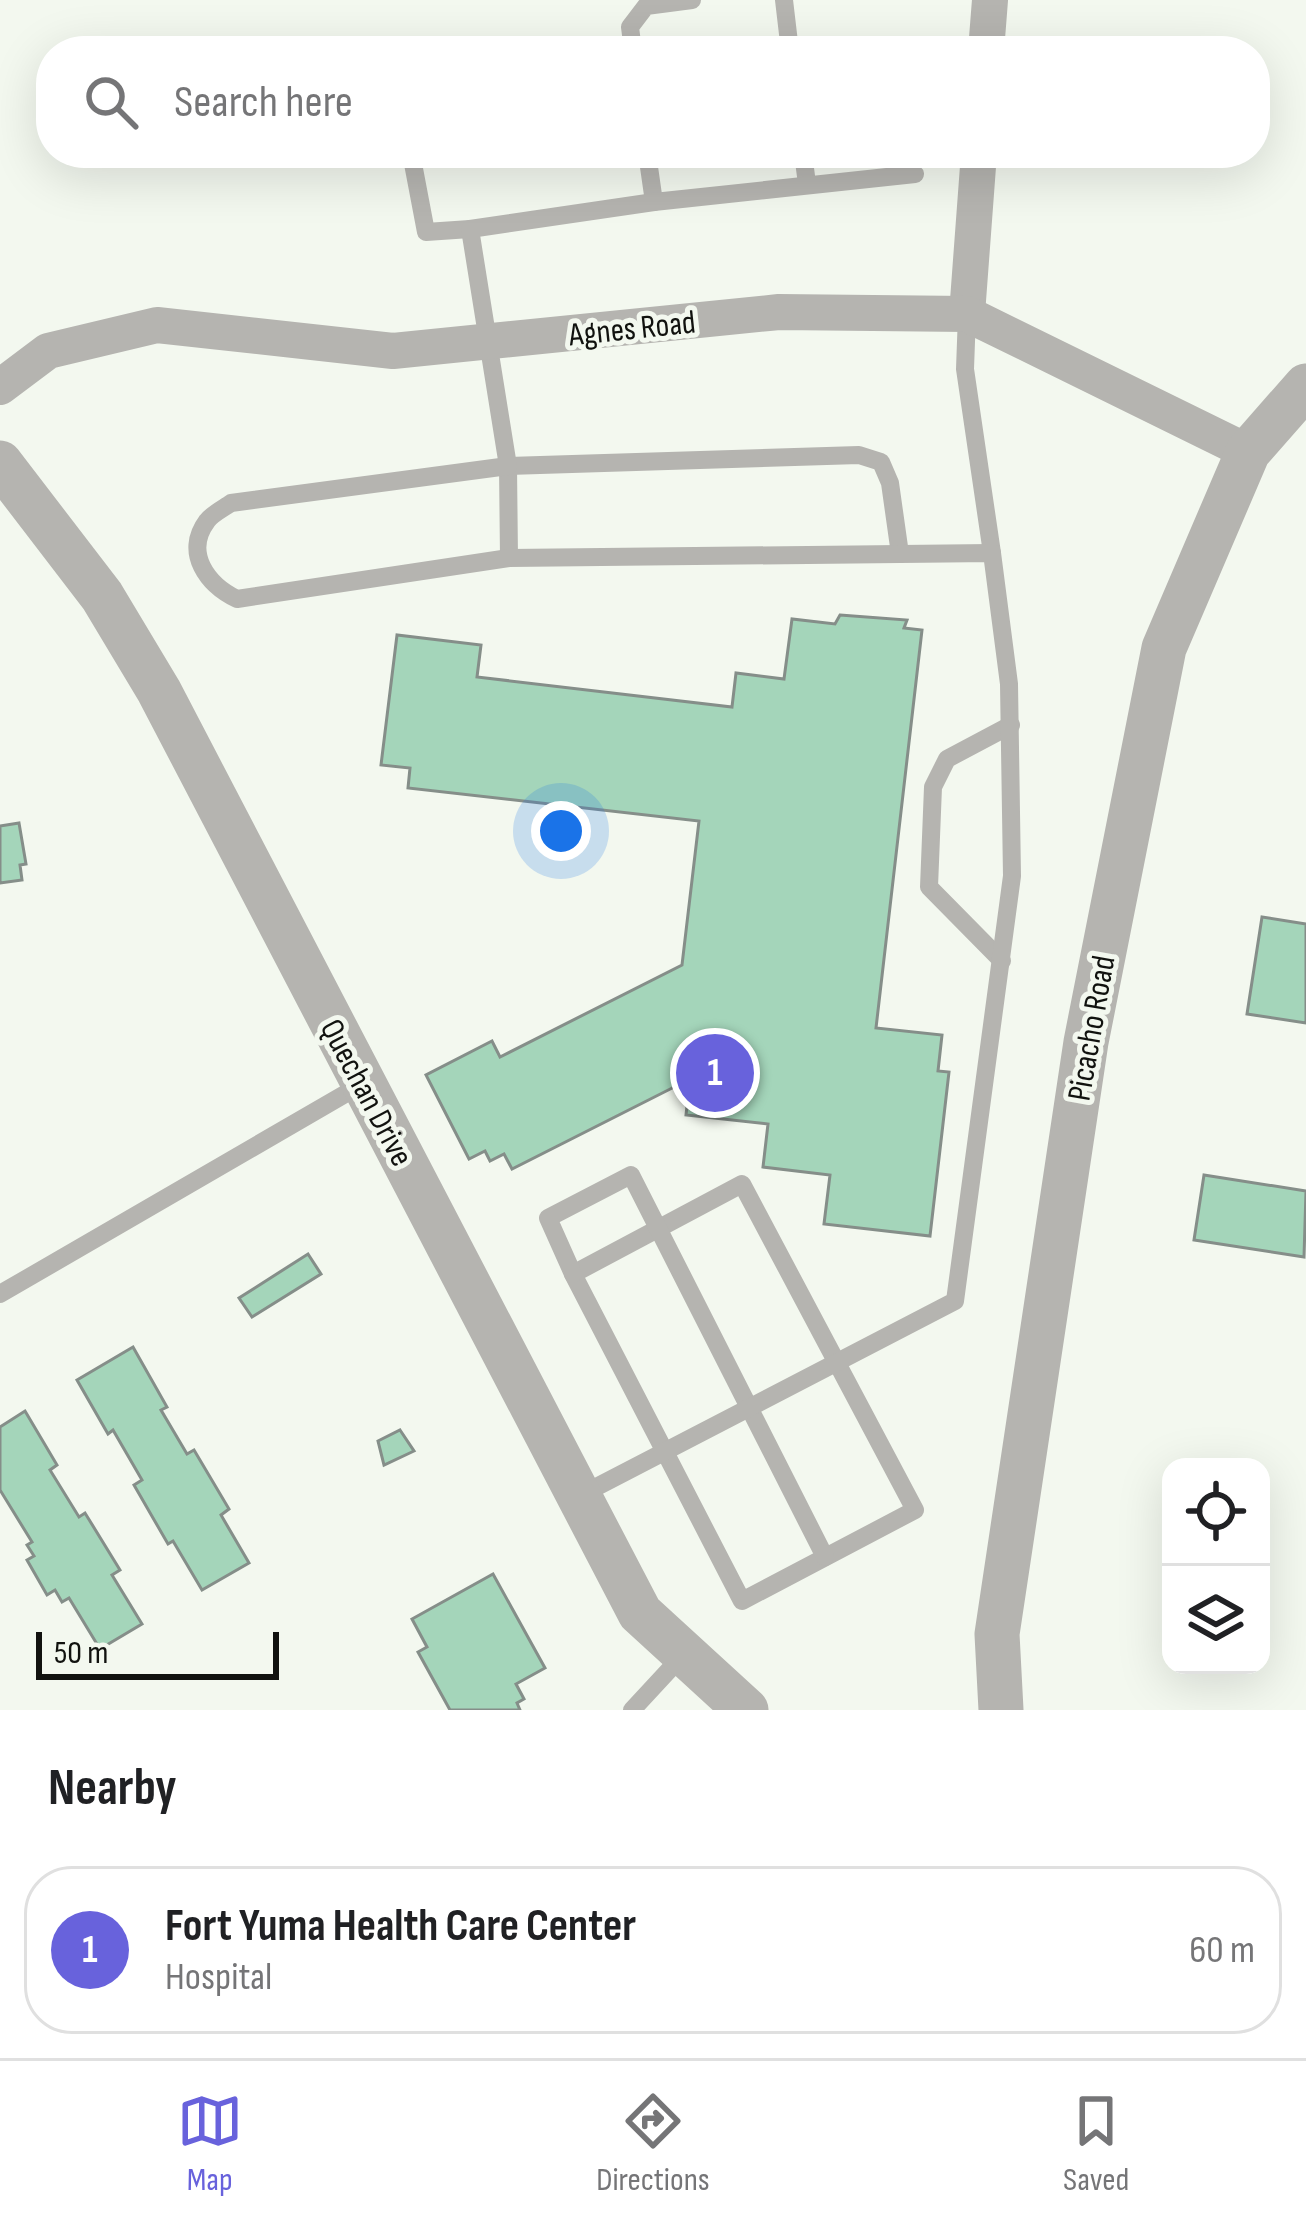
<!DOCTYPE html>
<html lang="en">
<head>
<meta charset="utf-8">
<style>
	:root { --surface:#fff; --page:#f2f2f2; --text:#202124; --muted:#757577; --line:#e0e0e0; --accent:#6862dc }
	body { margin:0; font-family:"Sofia Sans Condensed",sans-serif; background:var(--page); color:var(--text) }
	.controls { position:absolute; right:36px; bottom:36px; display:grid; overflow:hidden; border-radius:24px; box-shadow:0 12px 48px #0002 }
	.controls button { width:108px; height:108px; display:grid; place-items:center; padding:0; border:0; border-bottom:3px solid var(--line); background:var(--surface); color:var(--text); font:60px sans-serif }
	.scale { position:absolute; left:36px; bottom:30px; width:243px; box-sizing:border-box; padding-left:12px; border:6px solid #11120f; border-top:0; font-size:33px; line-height:42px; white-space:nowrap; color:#11120f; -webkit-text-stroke:9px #f3f8ef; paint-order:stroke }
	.you { position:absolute; left:561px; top:831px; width:42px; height:42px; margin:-30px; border:9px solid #fff; border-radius:50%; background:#1a73e8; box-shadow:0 0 0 18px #1a73e833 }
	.badge { display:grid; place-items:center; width:78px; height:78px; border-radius:50%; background:var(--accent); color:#fff; font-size:39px; font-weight:700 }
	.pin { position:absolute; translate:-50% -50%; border:6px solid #fff; box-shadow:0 3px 12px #0006 }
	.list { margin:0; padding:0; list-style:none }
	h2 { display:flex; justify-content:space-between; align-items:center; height:156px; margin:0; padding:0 48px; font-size:51px }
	h2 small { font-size:39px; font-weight:400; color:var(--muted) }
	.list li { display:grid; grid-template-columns:78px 1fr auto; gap:36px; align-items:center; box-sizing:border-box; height:168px; margin:0 24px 24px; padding:0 24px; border:3px solid var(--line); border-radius:48px }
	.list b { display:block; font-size:45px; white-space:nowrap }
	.list p { margin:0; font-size:39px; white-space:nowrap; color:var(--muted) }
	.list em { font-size:39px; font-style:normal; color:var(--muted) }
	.icon { flex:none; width:66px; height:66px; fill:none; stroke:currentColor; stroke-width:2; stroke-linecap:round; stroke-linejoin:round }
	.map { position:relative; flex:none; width:1306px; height:1710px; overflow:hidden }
	.search { position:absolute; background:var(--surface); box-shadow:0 12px 48px #0002; left:36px; right:36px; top:36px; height:132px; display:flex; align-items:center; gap:30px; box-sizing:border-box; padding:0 42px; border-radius:48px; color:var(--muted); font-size:45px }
	.sheet { height:348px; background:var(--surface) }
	nav { display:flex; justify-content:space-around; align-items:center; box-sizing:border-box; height:168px; border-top:3px solid var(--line); background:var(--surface); font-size:33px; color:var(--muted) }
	nav a { display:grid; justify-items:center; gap:6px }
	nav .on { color:var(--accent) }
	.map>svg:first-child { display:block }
</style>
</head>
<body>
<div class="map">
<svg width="1306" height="1710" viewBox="0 0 1306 1710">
	<rect width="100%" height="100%" fill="#f3f8ef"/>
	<g fill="#a4d5ba" stroke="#858e89" stroke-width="3">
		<polygon points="840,615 907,620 904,628 922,630 876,1028 942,1035 938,1071 949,1072 930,1236 824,1224 830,1175 763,1167 768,1124 686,1115 690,1079 512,1169 504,1154 490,1161 485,1151 469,1159 426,1075 492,1041 500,1057 682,965 699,821 408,788 410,768 381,765 397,635 481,645 477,677 732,707 736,673 784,679 792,619 835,624"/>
		<polygon points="19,823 26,864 20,865 22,880 0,883 0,826"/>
		<polygon points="1262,917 1306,924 1306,1023 1247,1014"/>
		<polygon points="1204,1175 1306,1191 1304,1257 1194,1240"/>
		<polygon points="308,1254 321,1274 252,1317 239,1298"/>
		<polygon points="133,1347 167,1407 161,1410 187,1454 194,1450 229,1509 221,1515 249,1563 202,1590 173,1541 168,1544 134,1485 142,1480 113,1430 108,1434 77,1380"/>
		<polygon points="25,1411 57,1465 50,1470 79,1517 85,1513 120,1570 112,1575 142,1624 100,1649 69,1598 62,1602 55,1590 47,1595 27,1560 34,1556 27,1545 32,1542 0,1490 0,1427"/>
		<polygon points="400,1430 414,1451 384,1465 378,1441"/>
		<polygon points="493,1574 545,1668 516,1684 524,1699 517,1703 520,1710 450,1710 418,1652 427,1647 412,1619"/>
	</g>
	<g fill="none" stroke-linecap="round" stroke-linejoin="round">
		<g stroke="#b5b4b0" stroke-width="18">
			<polyline points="784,0 790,51"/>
			<polyline points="633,51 630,27 646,6 692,0"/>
			<polyline points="411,153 426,232 470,229"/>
			<polyline points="647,153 654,202"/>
			<polyline points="803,153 807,184"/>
			<polyline points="967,314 965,369 992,553"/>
			<polyline points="509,558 508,466 859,455 881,462 890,483 900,554"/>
			<polyline points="1002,961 929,887 933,787 947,759 1011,725"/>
			<polygon points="742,1184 915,1510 742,1601 573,1274"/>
			<polyline points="573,1274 548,1218 631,1175 825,1557"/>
			<polyline points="0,1294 364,1083"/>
			<path d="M579,1496L955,1301L1012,876L1009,684L992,553L509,558L237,599C208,585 183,553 207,521C212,514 224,508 231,503L508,466L470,229L654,202L915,174"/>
			<polyline points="632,1710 683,1655"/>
		</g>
		<g stroke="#b5b4b0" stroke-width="36">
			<polyline points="986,51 990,0"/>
			<polyline points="967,314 979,153"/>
			<polyline points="0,387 48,351 157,325 393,351 779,312 967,314 1248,452"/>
		</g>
		<g stroke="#b5b4b0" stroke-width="45">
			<polyline points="0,463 102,596 159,691 640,1613 746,1710"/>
			<polyline points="1001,1710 997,1634 1086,1042 1164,648 1248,452 1306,386"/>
		</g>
	</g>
	<g text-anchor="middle" stroke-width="10" stroke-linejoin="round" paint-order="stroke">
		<g font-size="33" fill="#11120f" stroke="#f3f8ef">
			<text transform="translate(632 327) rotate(-6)" y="12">Agnes Road</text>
			<text transform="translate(1090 1028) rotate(-80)" y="12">Picacho Road</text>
			<text transform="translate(368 1092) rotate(62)" y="12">Quechan Drive</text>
		</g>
	</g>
</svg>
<div class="controls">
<button><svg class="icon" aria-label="locate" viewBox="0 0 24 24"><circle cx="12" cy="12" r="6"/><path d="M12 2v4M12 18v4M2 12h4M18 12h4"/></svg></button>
<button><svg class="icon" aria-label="layers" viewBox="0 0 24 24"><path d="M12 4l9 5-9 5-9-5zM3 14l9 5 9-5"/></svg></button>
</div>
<div class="scale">50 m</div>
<div class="you"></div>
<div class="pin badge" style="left:715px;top:1073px">1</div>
<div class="search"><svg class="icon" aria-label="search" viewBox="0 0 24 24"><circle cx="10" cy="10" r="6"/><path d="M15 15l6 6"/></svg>Search here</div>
</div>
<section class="sheet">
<h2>Nearby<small></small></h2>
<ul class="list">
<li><span class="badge">1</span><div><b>Fort Yuma Health Care Center</b><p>Hospital</p></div><em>60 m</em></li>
</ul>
</section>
<nav>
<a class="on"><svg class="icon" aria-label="map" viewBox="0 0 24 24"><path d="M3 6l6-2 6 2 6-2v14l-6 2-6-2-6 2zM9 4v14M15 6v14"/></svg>Map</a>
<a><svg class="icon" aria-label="directions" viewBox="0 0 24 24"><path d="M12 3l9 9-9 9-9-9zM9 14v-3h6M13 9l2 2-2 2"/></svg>Directions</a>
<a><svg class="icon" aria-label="saved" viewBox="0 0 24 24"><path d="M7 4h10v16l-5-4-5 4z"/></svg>Saved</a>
</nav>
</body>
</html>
